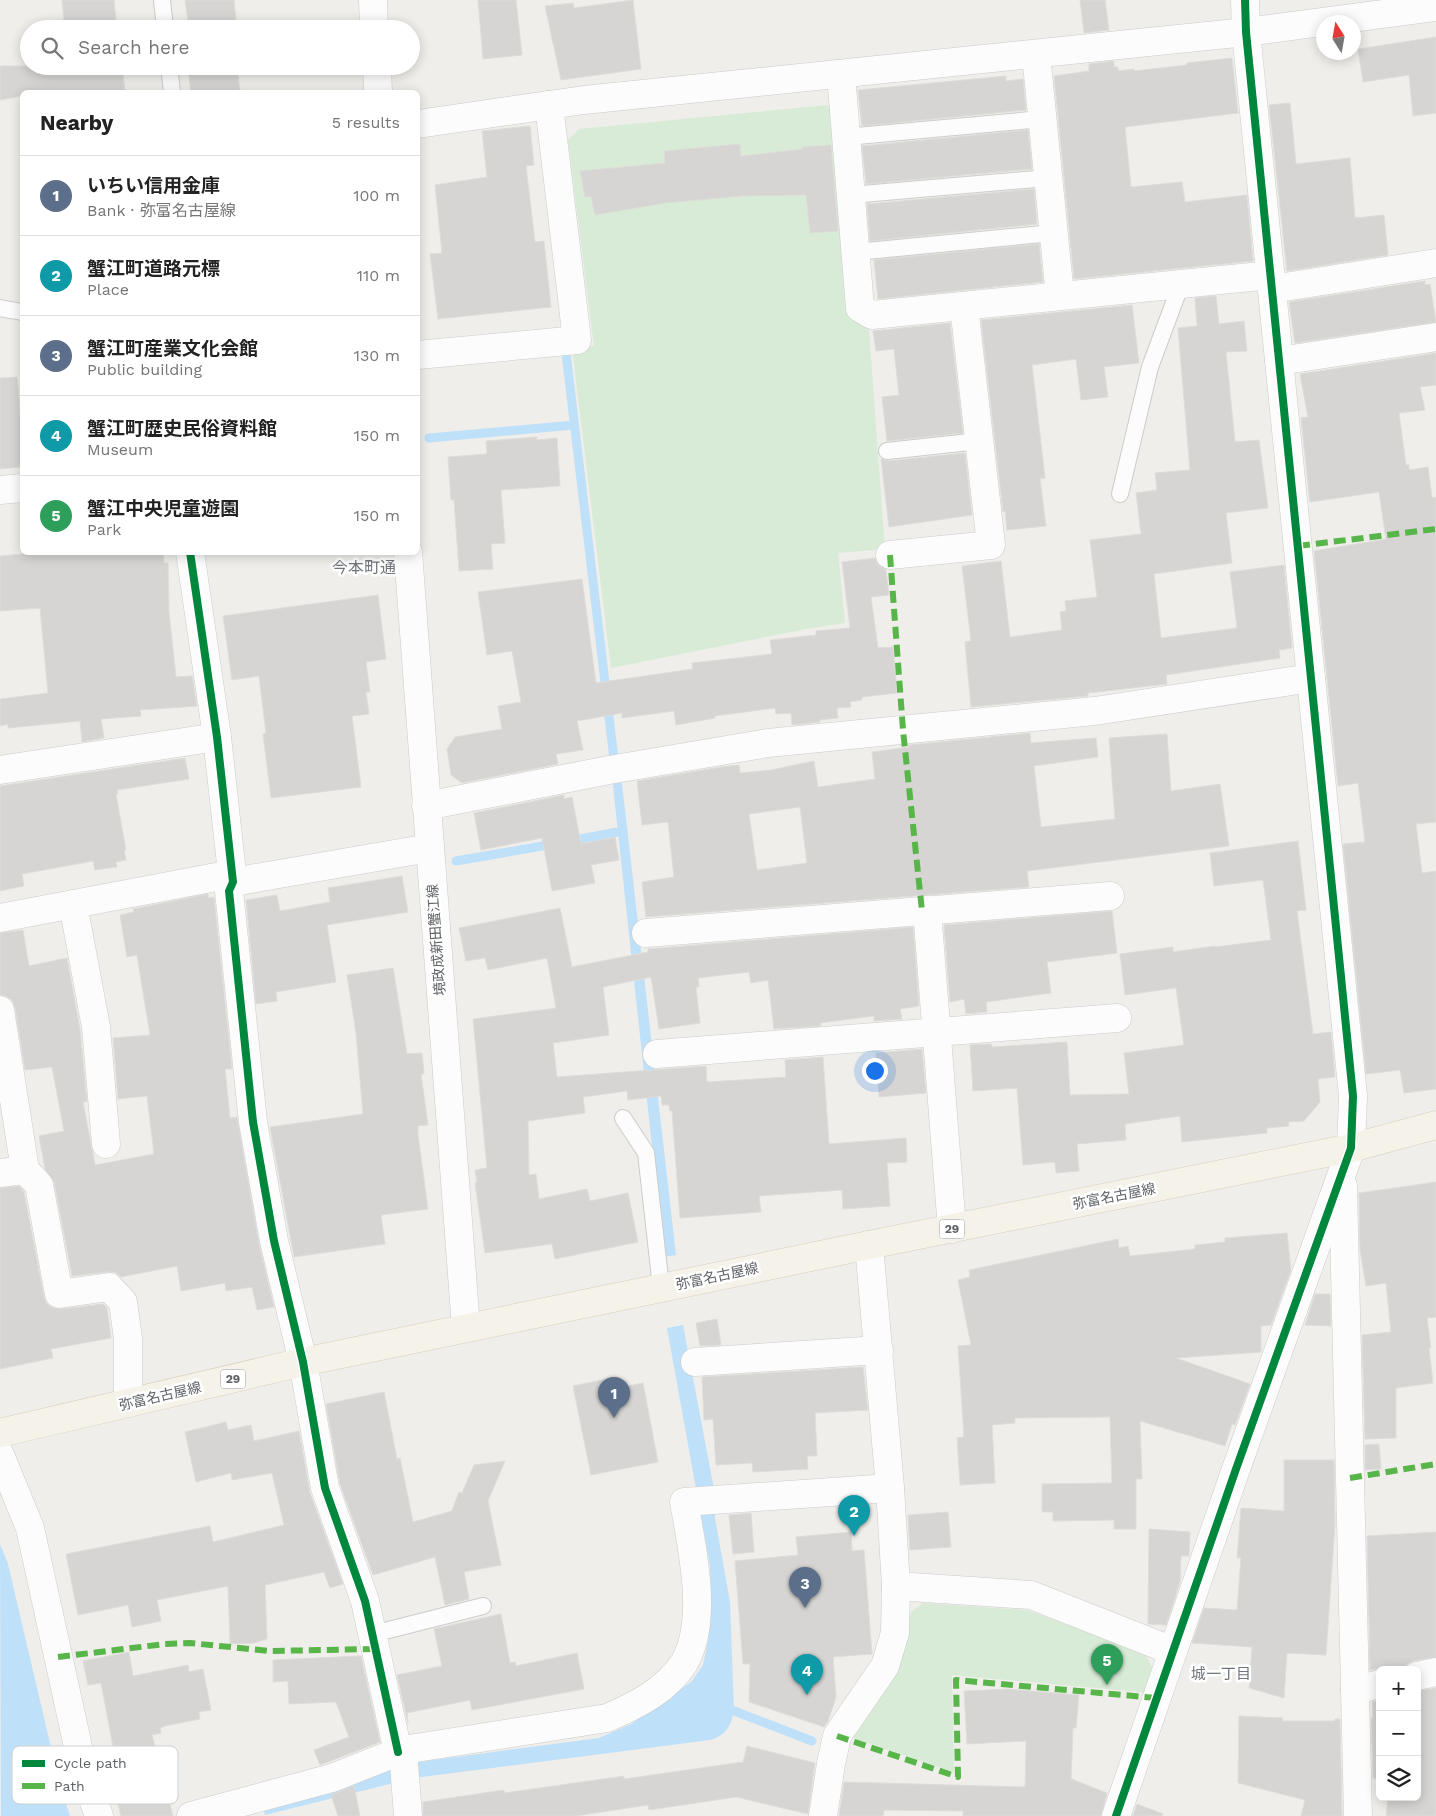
<!DOCTYPE html>
<html lang="en">
<head>
<meta charset="utf-8">
<style>
	:root { --surface:#fff; --page:#f6f6f6; --text:#222; --muted:#767676; --line:#e0e0e0; --accent:#2563eb }
	body { margin:0; font-family:"Work Sans","Noto Sans JP",sans-serif; background:var(--page); color:var(--text) }
	.controls { position:absolute; right:15px; bottom:15px; display:grid; overflow:hidden; border-radius:8px; box-shadow:0 2px 12px #0003 }
	.controls button { width:45px; height:45px; display:grid; place-items:center; padding:0; border:0; border-bottom:1px solid var(--line); background:var(--surface); color:var(--text); font:25px sans-serif }
	.compass { position:absolute; left:1316px; top:15px; width:45px; height:45px; border-radius:50%; background:var(--surface); box-shadow:0 2px 12px #0003; rotate:349deg }
	.you { position:absolute; left:874px; top:1070px; width:18px; height:18px; margin:-12px; border:4px solid #fff; border-radius:50%; background:#1a73e8; box-shadow:0 0 0 8px #1a73e833 }
	.badge { display:grid; place-items:center; width:32px; height:32px; border-radius:50%; background:var(--accent); color:#fff; font-size:16px; font-weight:700 }
	.pin { position:absolute; translate:-50% -41px; filter:drop-shadow(0 1px 2px #0008) }
	.pin::after { content:''; position:absolute; top:26px; width:18px; height:15px; background:inherit; clip-path:polygon(0 0,100% 0,50% 100%) }
	.list { margin:0; padding:0; list-style:none }
	h2 { display:flex; justify-content:space-between; align-items:center; height:65px; margin:0; padding:0 20px; font-size:21px }
	h2 small { font-size:16px; font-weight:400; color:var(--muted) }
	.list li { display:grid; grid-template-columns:32px 1fr auto; gap:15px; align-items:center; box-sizing:border-box; height:80px; padding:0 20px; border-top:1px solid var(--line) }
	.list b { display:block; font-size:19px; white-space:nowrap }
	.list p { margin:0; font-size:16px; white-space:nowrap; color:var(--muted) }
	.list em { font-size:16px; font-style:normal; color:var(--muted) }
	.icon { flex:none; width:28px; height:28px; fill:none; stroke:currentColor; stroke-width:2; stroke-linecap:round; stroke-linejoin:round }
	.map { position:relative; flex:none; width:1436px; height:1816px; overflow:hidden }
	.search { position:absolute; background:var(--surface); box-shadow:0 2px 12px #0003; left:20px; top:20px; width:400px; height:55px; display:flex; align-items:center; gap:12px; box-sizing:border-box; padding:0 18px; border-radius:28px; color:var(--muted); font-size:19px }
	.panel { position:absolute; background:var(--surface); box-shadow:0 2px 12px #0003; left:20px; top:90px; width:400px; height:465px; border-radius:8px }
	.map>svg:first-child { display:block }
</style>
</head>
<body>
<div class="map">
<svg width="1436" height="1816" viewBox="0 0 1436 1816">
	<rect width="100%" height="100%" fill="#efeeea"/>
	<g fill="#d8ebd6">
		<polygon points="828,105 839,114 868,316 885,549 838,553 845,623 806,629 611,668 572,348 594,346 568,140 579,129"/>
		<polygon points="923,1603 1027,1610 1145,1654 1157,1677 1151,1693 952,1675 954,1772 853,1738 895,1675 911,1612"/>
	</g>
	<g fill="#bfe0f9">
		<polygon points="621,775 676,1255 664,1257 612,777"/>
		<path d="M683,1325L713,1484L715,1518L730,1602L734,1711C731,1727 725,1736 710,1740L414,1778L265,1815L262,1803L411,1763L599,1738L631,1724L691,1682L703,1665L707,1646L711,1606L710,1566L667,1328Z"/>
		<polygon points="0,1544 8,1564 60,1786 70,1816 1,1816"/>
	</g>
	<g fill="none" stroke-linecap="round" stroke-linejoin="round">
		<g stroke="#bfe0f9" stroke-width="9">
			<polyline points="566,353 614,759"/>
			<polyline points="429,438 574,425"/>
			<polyline points="569,841 623,831"/>
			<polyline points="456,861 554,844"/>
			<polyline points="724,1707 812,1741"/>
		</g>
	</g>
	<g fill="#d6d5d3" stroke="#deddd9" fill-rule="evenodd">
		<polygon points="62,0 114,0 117,29 55,29 54,21 64,20"/>
		<polygon points="185,0 234,0 237,29 189,29"/>
		<polygon points="478,0 516,0 522,55 483,59"/>
		<polygon points="633,0 641,69 561,80 545,6 573,3 574,8"/>
		<polygon points="1080,0 1105,0 1109,30 1084,33"/>
		<polygon points="1436,37 1436,113 1413,116 1409,75 1363,82 1358,49"/>
		<polygon points="1232,58 1238,113 1125,127 1131,187 1182,182 1185,202 1247,195 1253,261 1074,279 1054,76 1089,71 1089,64 1114,61 1114,67 1118,67 1118,71 1134,69 1134,71 1187,65 1187,63"/>
		<polygon points="0,66 122,66 125,92 22,92 22,96 0,100"/>
		<polygon points="193,66 237,66 240,92 191,92 188,69 193,68"/>
		<polygon points="1006,76 1006,81 1023,79 1026,110 862,126 858,90"/>
		<polygon points="1290,103 1296,164 1350,158 1355,218 1384,215 1388,255 1287,271 1269,105"/>
		<polygon points="530,126 534,165 526,166 535,242 544,241 551,307 438,319 430,254 442,253 435,185 487,177 482,131"/>
		<polygon points="1028,130 1032,169 866,184 862,146"/>
		<polygon points="740,144 741,156 803,149 802,147 831,145 838,231 810,233 806,195 742,196 666,203 595,215 591,197 585,197 580,171 665,163 664,151"/>
		<polygon points="1034,189 1037,224 870,241 867,204"/>
		<polygon points="1039,244 1043,282 878,299 874,260"/>
		<polygon points="1425,281 1425,285 1430,284 1436,322 1295,343 1289,302"/>
		<polygon points="1216,296 1219,324 1244,321 1247,351 1226,352 1235,442 1259,440 1268,508 1226,513 1232,563 1154,574 1161,638 1237,628 1230,572 1284,565 1292,648 1279,650 1280,658 1166,675 1167,684 1088,693 1088,696 971,707 965,642 971,641 962,566 1001,561 1010,637 1062,630 1060,612 1066,611 1065,601 1097,597 1090,540 1141,534 1136,493 1157,490 1155,473 1190,470 1178,328 1197,326 1195,298"/>
		<polygon points="1132,305 1139,363 1104,367 1108,397 1081,400 1076,359 1032,365 1045,478 1040,479 1046,526 1007,530 1005,511 1003,512 981,320"/>
		<polygon points="950,323 963,433 887,441 882,397 899,395 894,349 876,351 873,331"/>
		<polygon points="1436,353 1436,385 1420,387 1425,410 1399,413 1406,465 1409,465 1409,470 1428,467 1432,498 1436,497 1436,822 1416,824 1422,873 1436,871 1436,1089 1404,1093 1400,1070 1366,1074 1343,844 1365,842 1358,783 1338,786 1314,551 1386,539 1379,492 1310,502 1301,418 1308,417 1300,374"/>
		<polygon points="17,377 21,422 22,421 22,467 0,469 0,378"/>
		<polygon points="537,437 537,440 557,438 560,486 501,490 505,543 491,544 493,569 459,571 454,500 451,500 448,457 487,454 486,441"/>
		<polygon points="965,453 972,515 889,527 881,459 888,461"/>
		<polygon points="46,552 163,552 164,563 168,563 169,612 176,677 192,676 197,706 140,710 141,716 101,719 104,738 82,742 80,721 8,728 8,724 0,726 0,699 48,693 40,608 0,611 0,556"/>
		<polygon points="875,558 878,564 886,570 889,595 871,597 878,648 893,647 897,693 862,697 862,700 850,702 851,707 837,708 838,718 820,720 820,722 792,725 791,713 776,714 775,708 715,716 715,718 676,725 674,711 622,718 622,713 577,721 583,750 556,754 558,764 462,783 451,775 447,749 455,737 502,729 498,706 521,702 512,651 487,655 478,592 582,579 596,683 693,669 692,663 772,654 770,640 816,635 816,631 850,628 842,562"/>
		<polygon points="378,595 386,659 366,662 370,692 366,692 369,714 352,716 361,787 271,798 263,734 266,733 259,676 232,680 223,616"/>
		<path d="M1030,733L1031,743L1096,738L1098,757L1034,766L1041,827L1115,819L1109,738L1167,734L1171,791L1220,784L1229,846L1027,871L1029,887L646,917L642,882L674,877L668,822L642,825L637,781L721,767L739,765L740,773L771,770L814,761L818,787L875,779L872,752L909,747V745ZM800,807L807,863L757,870L749,814Z"/>
		<polygon points="185,758 189,779 117,790 118,794 116,794 126,850 124,850 126,860 116,862 117,867 95,870 93,861 22,874 24,886 0,891 0,786"/>
		<polygon points="564,795 564,799 572,797 581,844 615,837 619,860 591,865 595,883 552,891 542,838 481,850 474,813"/>
		<polygon points="1298,841 1306,910 1297,911 1313,1034 1331,1032 1335,1077 1318,1079 1320,1102 1304,1121 1288,1122 1289,1126 1267,1128 1267,1133 1182,1142 1180,1116 1125,1124 1126,1140 1077,1144 1079,1171 1056,1173 1055,1162 1023,1165 1017,1088 973,1091 970,1045 991,1044 992,1047 1067,1042 1070,1095 1129,1094 1124,1053 1184,1045 1176,988 1125,995 1120,954 1173,947 1173,952 1215,946 1215,947 1271,940 1263,880 1214,886 1210,853"/>
		<polygon points="402,876 408,912 327,925 336,982 276,992 277,1001 256,1004 246,900 277,895 280,911 330,902 328,888"/>
		<polygon points="208,894 208,898 214,897 232,1069 225,1069 230,1118 237,1117 259,1244 274,1307 257,1310 252,1287 226,1291 225,1283 181,1291 177,1266 121,1277 115,1272 107,1272 72,1276 54,1182 45,1169 39,1136 64,1131 52,1067 25,1070 15,1007 12,1000 6,996 0,995 0,933 23,930 29,966 67,958 80,1029 87,1102 83,1102 95,1165 154,1154 147,1096 118,1099 113,1038 150,1035 137,955 127,957 120,915 134,912 133,909"/>
		<polygon points="560,908 572,967 648,952 648,949 913,927 919,1006 900,1009 902,1019 874,1021 874,1016 820,1023 821,1026 774,1029 768,980 751,983 749,972 698,978 699,987 696,987 700,1023 659,1029 651,977 603,987 609,1035 553,1043 557,1077 706,1066 707,1082 786,1077 785,1060 823,1057 829,1144 906,1138 907,1162 887,1163 890,1206 843,1209 842,1190 759,1196 761,1212 680,1218 672,1111 670,1111 669,1105 662,1105 661,1096 628,1100 627,1091 583,1097 585,1113 528,1121 529,1175 536,1174 539,1199 587,1189 590,1201 628,1193 638,1242 555,1259 552,1244 485,1253 475,1183 477,1182 475,1170 487,1168 473,1019 556,1008 547,958 488,970 485,958 466,961 459,928"/>
		<polygon points="1112,911 1117,953 1047,962 1051,993 986,1002 987,1012 966,1014 964,999 950,1002 944,925"/>
		<polygon points="393,968 407,1054 422,1053 424,1074 421,1074 428,1125 418,1126 418,1135 428,1209 381,1215 385,1244 294,1257 270,1127 363,1114 356,1033 347,975"/>
		<polygon points="922,1049 926,1093 879,1097 876,1053"/>
		<polygon points="1436,1182 1436,1317 1427,1318 1431,1348 1429,1348 1433,1383 1396,1388 1396,1438 1365,1439 1362,1335 1391,1332 1386,1283 1366,1286 1360,1250 1359,1193"/>
		<polygon points="19,1186 24,1192 44,1297 47,1304 53,1308 61,1309 103,1304 107,1308 111,1338 51,1349 53,1358 0,1369 0,1188"/>
		<polygon points="1287,1233 1291,1270 1271,1325 1261,1326 1261,1352 1176,1358 1250,1384 1235,1425 1232,1424 1225,1446 1140,1421 1142,1479 1136,1479 1136,1529 1114,1529 1114,1520 1053,1521 1053,1512 1042,1512 1042,1484 1112,1483 1110,1417 1015,1418 1015,1423 992,1425 995,1483 960,1485 957,1438 964,1437 958,1346 971,1345 958,1280 970,1277 969,1270 1118,1239 1119,1248 1128,1246 1130,1256 1195,1249 1195,1245 1225,1242 1225,1238"/>
		<polygon points="1315,1294 1330,1294 1331,1326 1305,1325"/>
		<polygon points="717,1319 721,1345 700,1346 696,1323"/>
		<polygon points="863,1367 868,1410 815,1413 817,1456 807,1456 808,1469 753,1472 752,1463 716,1465 713,1419 704,1420 702,1377"/>
		<polygon points="616,1377 618,1388 643,1383 658,1462 591,1475 573,1386"/>
		<polygon points="384,1392 397,1459 400,1458 413,1522 452,1511 459,1492 462,1493 474,1465 505,1461 488,1501 501,1565 464,1572 469,1599 445,1605 435,1557 373,1575 340,1484 326,1404"/>
		<polygon points="226,1422 228,1430 251,1425 254,1441 299,1431 310,1493 343,1584 330,1588 324,1572 265,1585 267,1639 254,1643 230,1644 228,1586 157,1600 161,1621 132,1627 128,1605 78,1615 66,1554 210,1526 213,1542 284,1525 272,1473 232,1480 231,1473 196,1482 185,1432"/>
		<polygon points="1379,1444 1381,1469 1365,1470 1365,1445"/>
		<polygon points="1284,1460 1334,1460 1335,1524 1326,1655 1287,1653 1284,1698 1249,1688 1252,1647 1192,1643 1204,1608 1237,1610 1241,1558 1237,1558 1241,1508 1284,1511"/>
		<polygon points="948,1512 951,1547 910,1550 908,1515"/>
		<polygon points="751,1513 754,1552 733,1554 729,1515"/>
		<polygon points="1149,1529 1190,1532 1189,1556 1181,1556 1180,1582 1166,1625 1148,1624"/>
		<polygon points="851,1532 852,1551 864,1550 872,1654 833,1657 836,1697 828,1721 824,1727 749,1702 750,1664 743,1664 735,1561 798,1555 796,1537"/>
		<polygon points="1436,1532 1436,1657 1413,1661 1407,1664 1403,1670 1377,1669 1370,1670 1367,1536"/>
		<polygon points="501,1614 510,1663 515,1662 516,1666 577,1653 584,1689 472,1710 470,1700 407,1713 408,1723 397,1675 442,1666 434,1629"/>
		<polygon points="129,1652 133,1676 188,1665 189,1672 203,1669 211,1710 199,1712 200,1719 165,1726 160,1728 161,1733 152,1735 173,1816 121,1816 108,1764 116,1762 101,1683 88,1685 83,1661"/>
		<polygon points="361,1656 380,1742 320,1765 314,1750 349,1737 336,1702 289,1704 288,1681 273,1682 273,1660"/>
		<polygon points="1436,1688 1436,1816 1386,1816 1388,1797 1417,1797 1417,1691"/>
		<polygon points="1008,1689 1079,1695 1076,1728 1073,1728 1071,1779 1107,1793 1101,1816 963,1816 963,1811 884,1810 883,1816 839,1816 844,1782 1025,1787 1026,1741 967,1744 964,1691"/>
		<polygon points="1380,1700 1380,1779 1373,1778 1371,1718 1373,1718 1372,1702"/>
		<polygon points="1239,1716 1283,1718 1282,1721 1335,1721 1335,1719 1340,1719 1342,1816 1301,1816 1305,1800 1238,1783"/>
		<polygon points="747,1746 815,1763 808,1814 736,1797 649,1810 648,1805 576,1816 423,1816 423,1802 504,1790 504,1793 624,1776 624,1779 743,1762"/>
		<polygon points="354,1786 360,1816 338,1816 331,1795"/>
		<polygon points="1137,1804 1163,1814 1162,1816 1133,1816"/>
	</g>
	<g fill="none" stroke-linecap="round" stroke-linejoin="round">
		<defs>
			<g id="lane">
				<polyline points="162,0 165,29"/>
				<polyline points="169,66 172,92"/>
				<polyline points="846,137 1042,119"/>
				<polyline points="851,195 1048,178"/>
				<polyline points="856,252 1053,233"/>
				<polyline points="0,308 22,312"/>
				<polyline points="887,451 979,441"/>
				<polyline points="1120,494 1150,367 1181,284"/>
				<polyline points="623,1118 646,1153 661,1287"/>
				<polyline points="373,1634 483,1606"/>
			</g>
			<g id="street">
				<polyline points="1036,54 1060,296"/>
				<polyline points="841,74 860,308 872,315 1271,275"/>
				<polyline points="1272,289 1436,263"/>
				<polyline points="418,355 577,340 549,105"/>
				<polyline points="1279,361 1436,337"/>
				<polyline points="0,490 22,488"/>
				<polyline points="190,552 217,737 233,882 229,891 253,1122 274,1241 303,1362 325,1488 365,1601 398,1752"/>
				<polyline points="890,555 991,545 964,306"/>
				<polyline points="0,770 217,737"/>
				<polyline points="426,806 609,770 768,743 1095,711 1311,678"/>
				<polyline points="233,882 429,848"/>
				<polyline points="73,904 96,1027 106,1144"/>
				<polyline points="927,910 952,1229"/>
				<polyline points="0,918 232,874"/>
				<polyline points="646,933 1110,896"/>
				<polyline points="0,1010 25,1170 39,1185 59,1294 109,1287 123,1302 128,1339 128,1403"/>
				<polyline points="657,1054 1117,1018"/>
				<polyline points="0,1173 25,1170"/>
				<polyline points="1343,1186 1358,1816"/>
				<polyline points="695,1362 879,1350"/>
				<polyline points="0,1455 30,1528 84,1774 99,1816"/>
				<polyline points="896,1586 1031,1595 1173,1651"/>
				<polyline points="1417,1676 1436,1672"/>
				<polyline points="1355,1690 1380,1684"/>
				<polyline points="403,1750 408,1816"/>
				<path d="M191,1816L332,1778L403,1750L607,1718C635,1706 667,1690 684,1663C709,1621 692,1548 684,1502L890,1488"/>
				<polyline points="823,1816 831,1764 837,1736 885,1666 895,1633 896,1586 890,1488 869,1245"/>
				<polyline points="1116,1816 1236,1469 1351,1148 1353,1096 1246,32 1245,0"/>
			</g>
			<g id="secondary">
				<polyline points="373,0 374,29"/>
				<polyline points="377,66 378,92"/>
				<polyline points="418,124 584,100 1246,32 1436,7"/>
				<polyline points="408,552 466,1328"/>
			</g>
			<polyline id="primary" points="0,1433 303,1362 869,1245 1351,1148 1436,1125"/>
		</defs>
		<use href="#lane" stroke="#cbcccc" stroke-width="18"/>
		<use href="#street" stroke="#cbcccc" stroke-width="29"/>
		<use href="#secondary" stroke="#cacacb" stroke-width="29"/>
		<use href="#primary" stroke="#d7ceb8" stroke-width="29"/>
		<use href="#lane" stroke="#fdfcfc" stroke-width="16"/>
		<use href="#street" stroke="#fdfcfc" stroke-width="28"/>
		<use href="#secondary" stroke="#fdfcfc" stroke-width="28"/>
		<use href="#primary" stroke="#f4f2e9" stroke-width="28"/>
		<g stroke="#58b549" stroke-width="6" stroke-dasharray="12 6" stroke-linecap="butt">
			<polyline points="1298,546 1436,529"/>
			<polyline points="890,555 903,730 922,911"/>
			<polyline points="1350,1478 1436,1464"/>
			<polyline points="58,1657 165,1644 190,1643 270,1651 376,1649"/>
			<polyline points="837,1736 958,1777 956,1680 1156,1698"/>
		</g>
		<defs>
			<g id="cycleway">
				<polyline points="190,552 217,737 233,882 229,891 253,1122 274,1241 303,1362 325,1488 365,1601 398,1752"/>
				<polyline points="1116,1816 1236,1469 1351,1148 1353,1096 1246,32 1245,0"/>
			</g>
		</defs>
		<use href="#cycleway" stroke="#fff" stroke-width="11"/>
		<use href="#cycleway" stroke="#00873e" stroke-width="8"/>
	</g>
	<g text-anchor="middle" stroke-width="5" stroke-linejoin="round" paint-order="stroke">
		<g fill="#fff" stroke="#8f9295" stroke-width="1">
			<rect x="939.5" y="1219.5" width="25" height="19" rx="4"/>
			<rect x="220.5" y="1369.5" width="25" height="19" rx="4"/>
		</g>
		<g font-size="12" font-weight="bold" fill="#5f6368">
			<text x="952" y="1233">29</text>
			<text x="233" y="1383">29</text>
		</g>
		<g font-size="14" fill="#5f6368" stroke="#fff">
			<text transform="translate(436 940) rotate(-94)" y="5">境政成新田蟹江線</text>
			<text transform="translate(1114 1196) rotate(-11)" y="5">弥富名古屋線</text>
			<text transform="translate(717 1276) rotate(-12)" y="5">弥富名古屋線</text>
			<text transform="translate(160 1396) rotate(-13)" y="5">弥富名古屋線</text>
		</g>
		<g font-size="15" fill="#70757a" stroke="#fff">
			<text x="1221" y="1679">城一丁目</text>
		</g>
		<g font-size="16" fill="#70757a" stroke="#fff">
			<text x="364" y="573">今本町通</text>
		</g>
	</g>
	<rect x="12" y="1746" width="166" height="58" rx="8" fill="#fff" stroke="#cfd0d2" stroke-width="1"/>
	<rect x="22" y="1760" width="23" height="7" fill="#00873e"/>
	<rect x="22" y="1783" width="23" height="6" fill="#58b549"/>
	<g font-size="14" fill="#5f6368">
		<text x="54" y="1768">Cycle path</text>
		<text x="54" y="1791">Path</text>
	</g>
</svg>
<div class="controls">
<button>+</button>
<button>−</button>
<button><svg class="icon" aria-label="layers" viewBox="0 0 24 24"><path d="M12 4l9 5-9 5-9-5zM3 14l9 5 9-5"/></svg></button>
</div>
<svg class="compass" viewBox="-18 -18 36 36"><path d="M0-13l5 13h-10z" fill="#e53935"/><path d="M0 13l5-13h-10z" fill="#767676"/></svg>
<div class="you"></div>
<div class="pin badge" style="left:614px;top:1418px;background:#5c6f8a">1</div>
<div class="pin badge" style="left:854px;top:1536px;background:#0f9aa8">2</div>
<div class="pin badge" style="left:805px;top:1608px;background:#5c6f8a">3</div>
<div class="pin badge" style="left:807px;top:1695px;background:#0f9aa8">4</div>
<div class="pin badge" style="left:1107px;top:1685px;background:#2e9e5b">5</div>
<div class="search"><svg class="icon" aria-label="search" viewBox="0 0 24 24"><circle cx="10" cy="10" r="6"/><path d="M15 15l6 6"/></svg>Search here</div>
<section class="panel">
<h2>Nearby<small>5 results</small></h2>
<ul class="list">
<li><span class="badge" style="background:#5c6f8a">1</span><div><b>いちい信用金庫</b><p>Bank · 弥富名古屋線</p></div><em>100 m</em></li>
<li><span class="badge" style="background:#0f9aa8">2</span><div><b>蟹江町道路元標</b><p>Place</p></div><em>110 m</em></li>
<li><span class="badge" style="background:#5c6f8a">3</span><div><b>蟹江町産業文化会館</b><p>Public building</p></div><em>130 m</em></li>
<li><span class="badge" style="background:#0f9aa8">4</span><div><b>蟹江町歴史民俗資料館</b><p>Museum</p></div><em>150 m</em></li>
<li><span class="badge" style="background:#2e9e5b">5</span><div><b>蟹江中央児童遊園</b><p>Park</p></div><em>150 m</em></li>
</ul>
</section>
</div>
</body>
</html>
